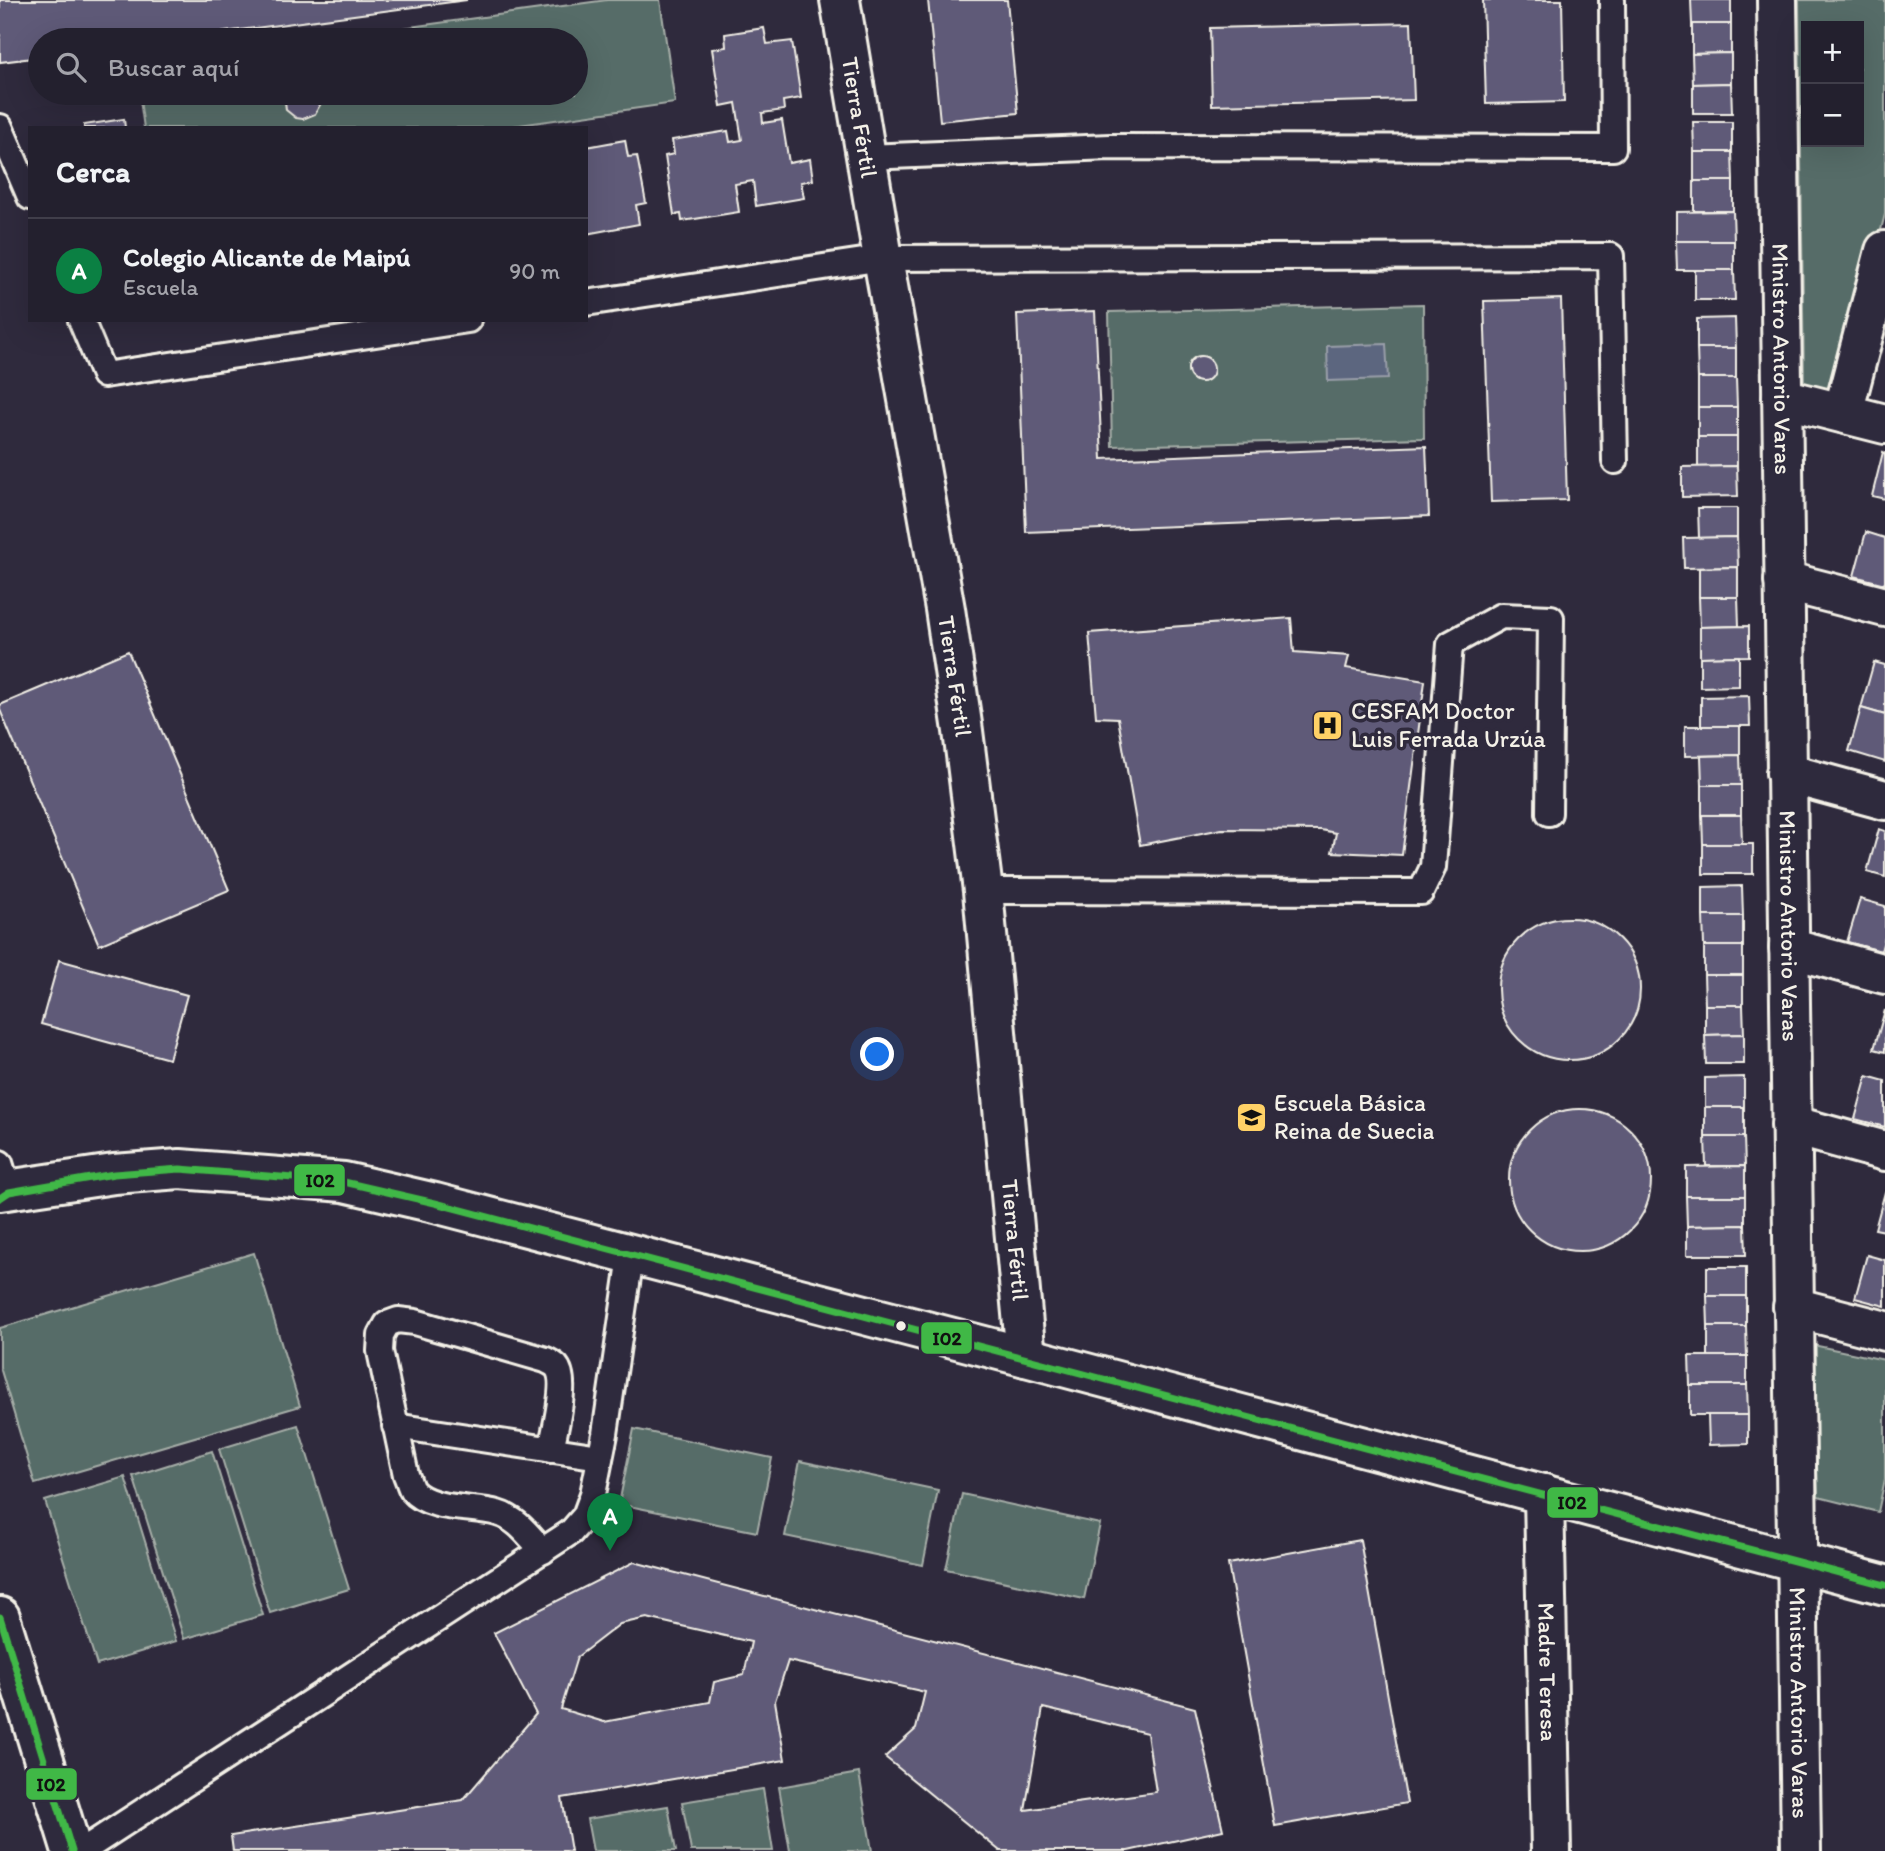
<!DOCTYPE html>
<html lang="es">
<head>
<meta charset="utf-8">
<style>
	:root { --surface:#23202e; --page:#2b2836; --text:#f1f3f6; --muted:#a3a3aa; --line:#403e4a; --accent:#0b8043 }
	body { margin:0; font-family:Itim,sans-serif; background:var(--page); color:var(--text) }
	.controls { position:absolute; right:21px; top:21px; display:grid; overflow:hidden; border-radius:0px; box-shadow:0 7px 28px #0002 }
	.controls button { width:63px; height:63px; display:grid; place-items:center; padding:0; border:0; border-bottom:2px solid var(--line); background:var(--surface); color:var(--text); font:35px sans-serif }
	.you { position:absolute; left:878px; top:1055px; width:24px; height:24px; margin:-18px; border:5px solid #fff; border-radius:50%; background:#1a73e8; box-shadow:0 0 0 10px #1a73e833 }
	.badge { display:grid; place-items:center; width:46px; height:46px; border-radius:50%; background:var(--accent); color:#fff; font-size:23px; font-weight:700 }
	.pin { position:absolute; translate:-50% -58px; filter:drop-shadow(0 2px 4px #0008) }
	.pin::after { content:''; position:absolute; top:37px; width:24px; height:21px; background:inherit; clip-path:polygon(0 0,100% 0,50% 100%) }
	.list { margin:0; padding:0; list-style:none }
	h2 { display:flex; justify-content:space-between; align-items:center; height:91px; margin:0; padding:0 28px; font-size:30px }
	h2 small { font-size:23px; font-weight:400; color:var(--muted) }
	.list li { display:grid; grid-template-columns:46px 1fr auto; gap:21px; align-items:center; box-sizing:border-box; height:105px; padding:0 28px; border-top:2px solid var(--line) }
	.list b { display:block; font-size:26px; white-space:nowrap }
	.list p { margin:0; font-size:23px; white-space:nowrap; color:var(--muted) }
	.list em { font-size:23px; font-style:normal; color:var(--muted) }
	.icon { flex:none; width:38px; height:38px; fill:none; stroke:currentColor; stroke-width:2; stroke-linecap:round; stroke-linejoin:round }
	.map { position:relative; flex:none; width:1885px; height:1851px; overflow:hidden }
	.search { position:absolute; background:var(--surface); box-shadow:0 7px 28px #0002; left:28px; top:28px; width:560px; height:77px; display:flex; align-items:center; gap:18px; box-sizing:border-box; padding:0 24px; border-radius:38px; color:var(--muted); font-size:26px }
	.panel { position:absolute; background:var(--surface); box-shadow:0 7px 28px #0002; left:28px; top:126px; width:560px; height:196px; border-radius:0px }
	.map>svg:first-child { display:block }
</style>
</head>
<body>
<div class="map">
<svg width="1885" height="1851" viewBox="0 0 1885 1851">
	<rect width="100%" height="100%" fill="#2f2a3d"/>
	<filter id="ink" filterUnits="userSpaceOnUse"><feTurbulence type="fractalNoise" baseFrequency=".0143" numOctaves="2"/><feDisplacementMap in="SourceGraphic" scale="14" xChannelSelector="R" yChannelSelector="G"/><feConvolveMatrix kernelMatrix="1 2 1 2 8 2 1 2 1" color-interpolation-filters="sRGB"/></filter>
	<g filter="url(#ink)">
		<g fill="#576c67" stroke="#a6aea8" stroke-width="2" fill-rule="evenodd">
			<polygon points="607,0 660,0 675,103 498,128 144,128 139,93 576,93 576,40 314,40"/>
			<path d="M1799,0H1885V214L1837,402L1804,386ZM1806,26H1859V142H1806Z"/>
			<polygon points="1423,304 1424,438 1112,446 1109,312"/>
			<polygon points="254,1253 300,1406 35,1484 0,1367 0,1328"/>
			<polygon points="1813,1345 1885,1360 1885,1479 1878,1512 1818,1497"/>
			<polygon points="298,1425 349,1589 270,1613 219,1449"/>
			<polygon points="634,1429 772,1458 757,1532 619,1504"/>
			<polygon points="212,1451 263,1615 184,1639 133,1476"/>
			<polygon points="800,1461 938,1490 923,1565 785,1536"/>
			<polygon points="125,1477 176,1641 97,1665 45,1501"/>
			<polygon points="962,1494 1100,1524 1084,1599 946,1569"/>
			<polygon points="859,1773 872,1851 790,1851 779,1787"/>
			<polygon points="763,1789 773,1851 691,1851 682,1802"/>
			<polygon points="668,1806 676,1851 593,1851 587,1819"/>
		</g>
		<polygon fill="#5c667f" stroke="#999ea9" stroke-width="2" points="1386,344 1388,379 1328,381 1327,346"/>
		<g fill="#5e5a78" stroke="#f4f1e8" stroke-width="2" fill-rule="evenodd">
			<polygon points="0,0 467,0 164,40 40,40 40,57 0,62"/>
			<polygon points="928,0 1007,0 1018,113 940,121"/>
			<polygon points="1483,0 1562,0 1564,102 1486,104"/>
			<polygon points="1691,0 1731,0 1731,24 1692,24"/>
			<polygon points="1411,23 1414,100 1212,105 1210,28"/>
			<polygon points="1692,24 1731,24 1731,53 1692,54"/>
			<polygon points="764,28 767,44 792,41 801,98 783,101 784,110 762,113 763,123 782,120 789,163 810,159 813,180 801,182 804,198 756,206 753,181 735,184 739,212 682,221 681,214 674,215 665,156 674,154 672,140 728,131 730,142 742,140 736,103 721,106 712,49 726,47 725,34"/>
			<polygon points="1731,53 1731,83 1693,84 1692,54"/>
			<polygon points="1731,83 1732,113 1693,113 1693,84"/>
			<polygon points="284,93 320,93 321,103 315,114 303,119 296,118 286,110"/>
			<polygon points="124,119 125,128 84,128 84,125"/>
			<polygon points="1693,122 1732,122 1732,152 1694,152"/>
			<polygon points="625,140 628,157 637,156 646,203 636,205 639,224 586,234 586,147"/>
			<polygon points="1694,152 1732,152 1733,181 1694,181"/>
			<rect x="1694" y="181" width="39" height="30"/>
			<polygon points="1733,211 1734,241 1676,241 1676,212"/>
			<polygon points="1676,241 1734,241 1734,270 1677,270"/>
			<polygon points="1695,270 1734,270 1735,300 1695,300"/>
			<polygon points="1561,299 1567,500 1491,502 1484,301"/>
			<polygon points="1095,311 1102,459 1426,446 1429,516 1026,532 1017,314"/>
			<polygon points="1735,318 1736,348 1697,348 1697,319"/>
			<polygon points="1697,348 1736,348 1736,378 1698,378"/>
			<circle cx="1201" cy="369" r="13"/>
			<polygon points="1698,378 1736,378 1737,407 1698,407"/>
			<rect x="1698" y="407" width="39" height="30"/>
			<polygon points="1698,437 1737,437 1737,466 1698,467"/>
			<polygon points="1883,452 1885,453 1885,499 1872,496"/>
			<polygon points="1737,466 1738,496 1682,497 1682,467"/>
			<polygon points="1698,508 1737,508 1737,537 1699,538"/>
			<polygon points="1866,532 1885,538 1885,584 1854,576"/>
			<polygon points="1737,537 1738,567 1684,568 1683,538"/>
			<polygon points="1738,567 1738,597 1699,597 1699,568"/>
			<polygon points="1699,597 1738,597 1739,626 1700,627"/>
			<polygon points="1291,618 1294,652 1349,656 1346,668 1425,681 1402,855 1332,852 1336,833 1321,830 1222,829 1140,845 1118,718 1096,717 1089,633"/>
			<polygon points="1749,626 1749,656 1700,657 1700,627"/>
			<polygon points="128,651 229,890 99,945 0,710 0,705"/>
			<polygon points="1739,656 1739,686 1700,687 1700,657"/>
			<polygon points="1874,662 1885,665 1885,715 1861,708"/>
			<polygon points="1749,696 1750,726 1701,726 1701,697"/>
			<polygon points="1861,708 1885,715 1885,762 1849,751"/>
			<polygon points="1685,726 1740,726 1740,755 1685,756"/>
			<polygon points="1740,755 1741,785 1702,785 1701,756"/>
			<rect x="1702" y="785" width="39" height="30"/>
			<polygon points="1702,815 1741,815 1742,844 1703,844"/>
			<polygon points="1879,829 1885,831 1885,877 1867,872"/>
			<rect x="1703" y="844" width="50" height="30"/>
			<polygon points="1742,886 1743,916 1703,916 1703,887"/>
			<polygon points="1860,899 1885,906 1885,937 1881,951 1847,942"/>
			<polygon points="1703,916 1743,916 1743,946 1704,946"/>
			<circle cx="1569" cy="989" r="71"/>
			<rect x="1704" y="946" width="39" height="29"/>
			<polygon points="59,960 187,995 169,1059 41,1024"/>
			<polygon points="1704,975 1743,975 1743,1005 1705,1005"/>
			<polygon points="1705,1005 1743,1005 1744,1034 1705,1035"/>
			<polygon points="1885,1010 1885,1052 1874,1049"/>
			<polygon points="1744,1034 1744,1064 1706,1064 1705,1035"/>
			<polygon points="1867,1076 1885,1081 1885,1127 1855,1119"/>
			<polygon points="1744,1077 1744,1107 1705,1107 1705,1078"/>
			<rect x="1705" y="1107" width="39" height="30"/>
			<circle cx="1580" cy="1180" r="71"/>
			<polygon points="1705,1137 1744,1137 1745,1166 1706,1166"/>
			<polygon points="1745,1166 1745,1196 1686,1196 1686,1167"/>
			<polygon points="1885,1192 1885,1231 1875,1229"/>
			<polygon points="1686,1196 1745,1196 1745,1225 1687,1226"/>
			<polygon points="1745,1225 1746,1255 1687,1255 1687,1226"/>
			<polygon points="1867,1255 1885,1260 1885,1306 1855,1298"/>
			<rect x="1707" y="1267" width="39" height="29"/>
			<polygon points="1707,1296 1746,1296 1746,1326 1708,1326"/>
			<polygon points="1708,1326 1746,1326 1747,1356 1708,1356"/>
			<polygon points="1689,1356 1747,1356 1747,1385 1690,1385"/>
			<polygon points="1690,1385 1747,1385 1748,1415 1690,1415"/>
			<polygon points="1708,1415 1748,1415 1748,1444 1709,1445"/>
			<polygon points="1360,1540 1407,1803 1275,1826 1228,1564"/>
			<path d="M634,1562L1195,1708L1223,1830L1128,1851H1000L885,1757L916,1729L925,1692L788,1661L775,1701L785,1760L562,1798L571,1851H233L231,1836L463,1800L536,1714L494,1633ZM647,1618L751,1642L744,1675L714,1682L710,1702L604,1722L561,1709L577,1657L620,1624ZM1043,1708L1147,1733L1156,1792L1025,1810Z"/>
		</g>
		<g fill="none" stroke-linecap="round" stroke-linejoin="round">
			<defs>
				<g id="service">
					<polyline points="0,127 30,197"/>
					<polyline points="866,157 1110,147 1613,148 1612,0"/>
					<polyline points="586,303 883,258 1611,256 1615,461"/>
					<polyline points="81,320 104,375 468,320"/>
					<polyline points="983,891 1421,892 1433,867 1450,644 1501,616 1551,618 1549,813"/>
					<polyline points="0,1163 9,1192"/>
					<polyline points="395,1426 600,1457"/>
					<path d="M543,1551C529,1536 517,1518 497,1513C474,1506 429,1511 412,1490C410,1487 408,1479 406,1475L380,1351L381,1335L387,1324L398,1320L415,1322L546,1360C550,1362 554,1364 556,1366C569,1380 554,1432 551,1450"/>
					<polyline points="82,1851 571,1532 585,1516 593,1494 605,1434 631,1256"/>
				</g>
				<g id="minor">
					<path id="s1" d="M840,0L883,258L945,609L963,731L983,891L1026,1357"/>
					<path id="s2" d="M1777,0L1801,1851"/>
					<polyline points="1782,398 1885,424"/>
					<polyline points="1843,413 1885,251"/>
					<polyline points="1784,581 1885,607"/>
					<polyline points="1786,773 1885,800"/>
					<polyline points="1789,948 1885,974"/>
					<polyline points="1791,1125 1885,1151"/>
					<polyline points="1793,1307 1885,1331"/>
					<path id="s3" d="M1544,1494L1551,1851"/>
				</g>
				<polyline id="tertiary" points="0,1191 114,1174 180,1169 344,1182 435,1203 1026,1357 1885,1585"/>
				<polyline id="secondary" points="0,1617 72,1851"/>
			</defs>
			<use href="#service" stroke="#f4f1e8" stroke-width="30"/>
			<use href="#minor" stroke="#f4f1e8" stroke-width="44"/>
			<use href="#tertiary" stroke="#f4f1e8" stroke-width="44"/>
			<use href="#secondary" stroke="#f4f1e8" stroke-width="44"/>
			<use href="#service" stroke="#2f2a3d" stroke-width="24"/>
			<use href="#minor" stroke="#2f2a3d" stroke-width="38"/>
			<use href="#tertiary" stroke="#2f2a3d" stroke-width="38"/>
			<use href="#secondary" stroke="#2f2a3d" stroke-width="38"/>
			<defs>
				<g id="bus-1">
					<polyline points="0,1198 9,1192 114,1174 180,1169 344,1182 435,1203 1885,1585"/>
					<polyline points="0,1617 72,1851"/>
				</g>
			</defs>
			<use href="#bus-1" stroke="#2f2a3d" stroke-width="12"/>
			<use href="#bus-1" stroke="#40b846" stroke-width="7"/>
		</g>
	</g>
	<defs>
		<symbol id="hospital-square" viewBox="-11 -11 22 22"><rect x="-9" y="-9" width="18" height="18" rx="4" fill="#ffd166" stroke="#2f2a3d"/><path d="M-5-5h3v3.5h4V-5h3V5h-3V1.5h-4V5h-3Z" fill="#111"/></symbol>
		<symbol id="school-square" viewBox="-11 -11 22 22"><rect x="-9" y="-9" width="18" height="18" rx="4" fill="#ffd166" stroke="#2f2a3d"/><path d="M0-5L7-2L0 1L-7-2ZM-4 1L0 2.5L4 1V4Q0 6-4 4Z" fill="#111"/></symbol>
	</defs>
	<g fill-rule="evenodd">
		<use href="#hospital-square" x="1310" y="708" width="35" height="35"/>
		<use href="#school-square" x="1234" y="1100" width="35" height="35"/>
	</g>
	<circle fill="#f4f1e8" stroke="#2f2a3d" stroke-width="2.5" cx="901" cy="1326" r="6"/>
	<g text-anchor="middle" stroke-width="7" stroke-linejoin="round" paint-order="stroke">
		<g font-size="24" fill="#f4f1e8" stroke="#2f2a3d">
			<text dy="8" stroke="none"><textPath href="#s1" startOffset="119">Tierra Fértil</textPath></text>
			<text dy="8" stroke="none"><textPath href="#s2" startOffset="359">Ministro Antorio Varas</textPath></text>
			<text dy="8" stroke="none"><textPath href="#s1" startOffset="686">Tierra Fértil</textPath></text>
			<text dy="8" stroke="none"><textPath href="#s2" startOffset="926">Ministro Antorio Varas</textPath></text>
			<text dy="8" stroke="none"><textPath href="#s1" startOffset="1253">Tierra Fértil</textPath></text>
			<text dy="8" stroke="none"><textPath href="#s3" startOffset="178">Madre Teresa</textPath></text>
			<text dy="8" stroke="none"><textPath href="#s2" startOffset="1703">Ministro Antorio Varas</textPath></text>
		</g>
		<g font-size="24" fill="#f4f1e8" stroke="#2f2a3d" text-anchor="start">
			<text x="1351" y="719">CESFAM Doctor<tspan x="1351" dy="28">Luis Ferrada Urzúa</tspan></text>
			<text x="1274" y="1111">Escuela Básica<tspan x="1274" dy="28">Reina de Suecia</tspan></text>
		</g>
	</g>
	<g stroke="#2f2a3d" stroke-width="2.5">
		<rect x="293" y="1163" width="53" height="34" rx="7" fill="#40b846"/>
		<rect x="920" y="1321" width="53" height="34" rx="7" fill="#40b846"/>
		<rect x="1546" y="1486" width="53" height="33" rx="7" fill="#40b846"/>
		<rect x="25" y="1767" width="53" height="34" rx="7" fill="#40b846"/>
	</g>
	<g font-size="19" text-anchor="middle" font-weight="bold" fill="#111">
		<text x="320" y="1187">I02</text>
		<text x="947" y="1345">I02</text>
		<text x="1572" y="1509">I02</text>
		<text x="51" y="1791">I02</text>
	</g>
</svg>
<div class="controls">
<button>+</button>
<button>−</button>
</div>
<div class="you"></div>
<div class="pin badge" style="left:610px;top:1551px">A</div>
<div class="search"><svg class="icon" aria-label="search" viewBox="0 0 24 24"><circle cx="10" cy="10" r="6"/><path d="M15 15l6 6"/></svg>Buscar aquí</div>
<section class="panel">
<h2>Cerca<small></small></h2>
<ul class="list">
<li><span class="badge">A</span><div><b>Colegio Alicante de Maipú</b><p>Escuela</p></div><em>90 m</em></li>
</ul>
</section>
</div>
</body>
</html>
